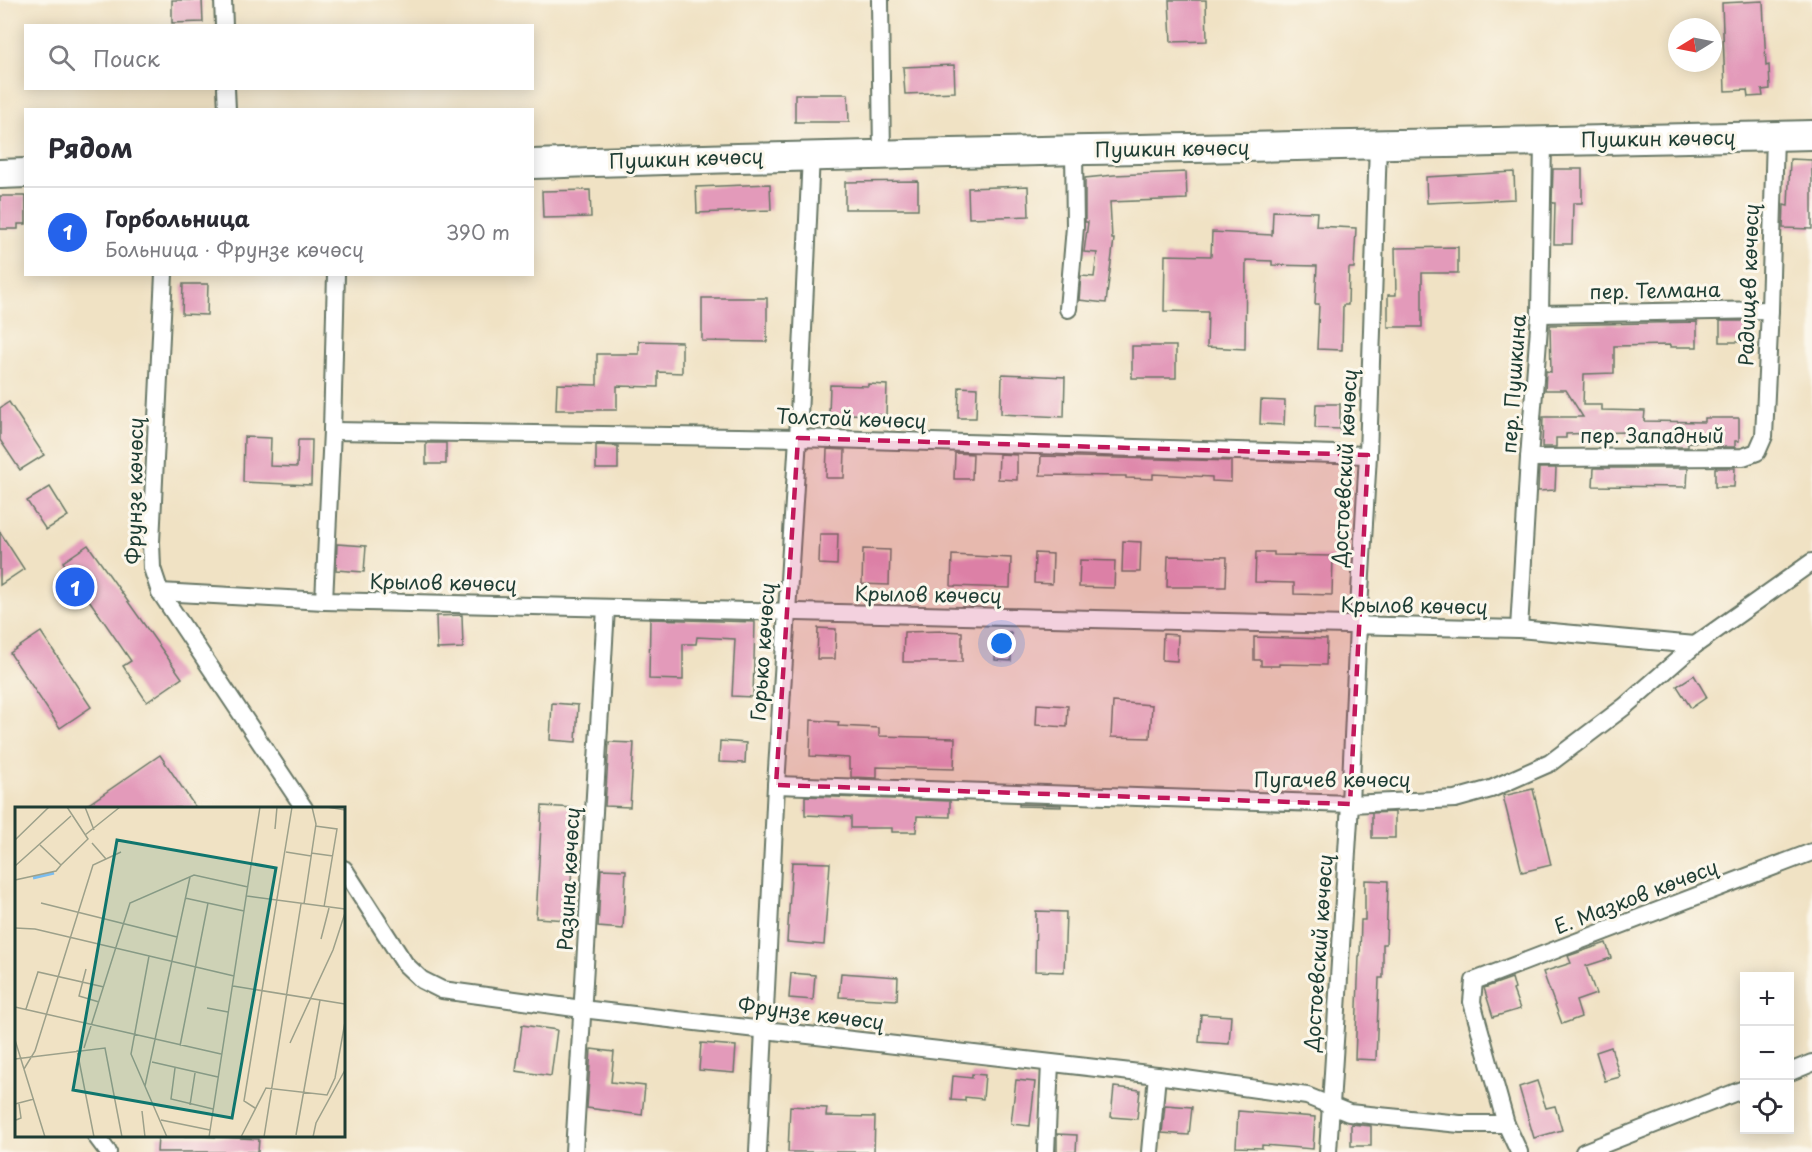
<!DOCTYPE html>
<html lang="ru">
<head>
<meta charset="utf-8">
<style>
	:root { --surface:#fff; --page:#f2f2f3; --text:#2b2b33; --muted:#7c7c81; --line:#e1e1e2; --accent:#2563eb }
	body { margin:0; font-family:"Playpen Sans",sans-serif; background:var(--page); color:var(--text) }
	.controls { position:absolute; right:18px; bottom:18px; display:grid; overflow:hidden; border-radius:0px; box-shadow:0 3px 15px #0003 }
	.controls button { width:54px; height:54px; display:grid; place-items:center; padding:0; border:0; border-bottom:2px solid var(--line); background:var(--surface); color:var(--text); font:30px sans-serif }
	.compass { position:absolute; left:1668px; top:18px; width:54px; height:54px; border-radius:50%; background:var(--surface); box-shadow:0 3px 15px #0003; rotate:260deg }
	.you { position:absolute; left:1002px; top:644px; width:21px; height:21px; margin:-15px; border:4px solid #fff; border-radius:50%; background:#1a73e8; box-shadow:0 0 0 9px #1a73e833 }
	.badge { display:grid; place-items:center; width:39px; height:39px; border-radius:50%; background:var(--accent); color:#fff; font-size:20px; font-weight:700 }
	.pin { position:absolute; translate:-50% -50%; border:3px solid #fff; box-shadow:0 2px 6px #0006 }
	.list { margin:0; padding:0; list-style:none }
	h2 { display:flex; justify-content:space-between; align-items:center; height:78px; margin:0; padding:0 24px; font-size:26px }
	h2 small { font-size:20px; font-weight:400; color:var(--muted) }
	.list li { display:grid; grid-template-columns:39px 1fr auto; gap:18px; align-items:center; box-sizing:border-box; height:90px; padding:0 24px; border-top:2px solid var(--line) }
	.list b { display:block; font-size:22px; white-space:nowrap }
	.list p { margin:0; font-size:20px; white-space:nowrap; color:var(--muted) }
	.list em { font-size:20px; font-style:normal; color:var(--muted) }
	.icon { flex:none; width:33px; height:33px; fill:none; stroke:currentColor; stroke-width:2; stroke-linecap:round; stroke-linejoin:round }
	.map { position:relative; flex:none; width:1812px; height:1152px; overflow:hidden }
	.search { position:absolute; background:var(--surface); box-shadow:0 3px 15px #0003; left:24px; top:24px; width:510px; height:66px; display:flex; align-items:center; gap:15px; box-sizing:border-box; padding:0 21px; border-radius:0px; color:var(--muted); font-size:22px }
	.panel { position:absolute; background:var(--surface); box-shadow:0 3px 15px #0003; left:24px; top:108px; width:510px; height:168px; border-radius:0px }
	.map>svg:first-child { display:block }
</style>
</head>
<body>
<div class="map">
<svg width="1812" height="1152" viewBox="0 0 1812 1152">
	<rect width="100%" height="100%" fill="#fbf7ec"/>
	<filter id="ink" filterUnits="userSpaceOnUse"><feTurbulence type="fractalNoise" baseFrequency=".0167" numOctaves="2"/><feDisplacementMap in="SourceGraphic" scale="12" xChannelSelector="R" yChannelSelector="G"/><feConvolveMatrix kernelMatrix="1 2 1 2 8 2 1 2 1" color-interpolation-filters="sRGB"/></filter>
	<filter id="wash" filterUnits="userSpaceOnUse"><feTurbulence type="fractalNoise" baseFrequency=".008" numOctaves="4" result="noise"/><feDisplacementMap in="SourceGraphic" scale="24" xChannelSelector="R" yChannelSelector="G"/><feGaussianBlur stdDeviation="1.35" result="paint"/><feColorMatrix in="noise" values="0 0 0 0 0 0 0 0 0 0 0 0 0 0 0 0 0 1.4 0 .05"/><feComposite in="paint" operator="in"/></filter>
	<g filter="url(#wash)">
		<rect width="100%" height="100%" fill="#f0e2c4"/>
		<g id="blocks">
			<g fill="#e39aba">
				<polygon points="172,0 202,0 203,22 172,23"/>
				<polygon points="1169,0 1206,0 1207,41 1171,42"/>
				<polygon points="1763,1 1766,66 1769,65 1770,89 1762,90 1763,96 1748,97 1747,90 1725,91 1722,3"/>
				<polygon points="954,65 955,92 905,94 903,67"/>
				<polygon points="795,94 848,94 849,122 795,122"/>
				<polygon points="1790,159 1812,160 1812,229 1783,228 1784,205 1788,206"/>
				<polygon points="1553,169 1582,169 1582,203 1573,203 1572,244 1554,244 1555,203 1552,203"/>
				<polygon points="1186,172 1187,199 1110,202 1112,239 1114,239 1106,303 1079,300 1081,276 1094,277 1097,253 1084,252 1088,222 1085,222 1085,178 1114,175"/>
				<polygon points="1514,172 1515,199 1427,203 1426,177"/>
				<polygon points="918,181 918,209 845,209 845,182"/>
				<polygon points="770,184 771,210 697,213 696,187"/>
				<polygon points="1028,186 1029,216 969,218 968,188"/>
				<polygon points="590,190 591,217 543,218 542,191"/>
				<polygon points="0,196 26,196 26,224 18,224 18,229 0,229"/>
				<polygon points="1273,211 1317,212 1316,226 1356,228 1354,268 1349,268 1348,305 1343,305 1342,350 1317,349 1319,304 1315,304 1317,266 1272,265 1272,261 1246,260 1245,349 1207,347 1208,312 1164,311 1165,255 1211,256 1212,232 1272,235"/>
				<polygon points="1458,247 1458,273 1422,273 1422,327 1388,327 1388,295 1396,295 1395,248"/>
				<polygon points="183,284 208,284 207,315 182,314"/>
				<polygon points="702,298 767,298 767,342 702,341"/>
				<rect x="1720" y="321" width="32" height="21"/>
				<polygon points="1697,322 1697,347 1670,347 1670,345 1614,346 1614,373 1584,374 1583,405 1602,405 1602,410 1645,411 1644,421 1705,422 1705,418 1739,418 1739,441 1735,441 1735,447 1716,447 1716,443 1688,442 1688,447 1664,447 1664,437 1625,436 1625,432 1566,434 1566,438 1556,438 1556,447 1542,447 1543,417 1583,417 1566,390 1545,390 1546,371 1551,372 1550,325"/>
				<polygon points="639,341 682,342 682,373 658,372 658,387 617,386 617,410 556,410 557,384 597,385 597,354 639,354"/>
				<rect x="1132" y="346" width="44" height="32"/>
				<polygon points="1002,374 1065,377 1064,417 1001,414"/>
				<polygon points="868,384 887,385 886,415 847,414 847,416 829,415 830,385 868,386"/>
				<polygon points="959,387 977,388 976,418 958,418"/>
				<polygon points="1261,400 1285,401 1284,425 1260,424"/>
				<polygon points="9,402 44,455 20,470 0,440 0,408"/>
				<polygon points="1316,404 1340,404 1340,429 1315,428"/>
				<polygon points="244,437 271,438 270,466 297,467 298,440 312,440 311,485 243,482"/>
				<rect x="426" y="443" width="20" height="21"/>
				<polygon points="596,445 618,446 618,469 596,469"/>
				<polygon points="827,449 845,450 844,478 826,478"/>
				<polygon points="955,453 973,454 972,479 954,479"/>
				<polygon points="999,454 1017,455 1017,480 998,479"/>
				<polygon points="1041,456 1231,461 1231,482 1212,481 1212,477 1153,474 1153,479 1126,478 1126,476 1040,475"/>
				<polygon points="1539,468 1556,468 1555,490 1538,491"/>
				<polygon points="1594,468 1688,468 1687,487 1593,486"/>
				<polygon points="1715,468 1735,468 1734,487 1715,487"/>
				<polygon points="50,487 68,516 46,530 27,501"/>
				<polygon points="0,532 24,569 0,585"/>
				<polygon points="820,534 838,534 837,565 819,564"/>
				<polygon points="1123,541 1141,542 1140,572 1122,572"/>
				<polygon points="337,544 366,546 364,572 336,570"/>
				<polygon points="88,545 182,678 147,702 123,666 131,661 63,562"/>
				<polygon points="863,549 890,550 889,585 862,584"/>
				<polygon points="1256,552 1274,552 1274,555 1333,556 1332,595 1294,594 1294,583 1255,582"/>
				<polygon points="1035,553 1053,554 1052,584 1034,583"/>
				<polygon points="952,555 1011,558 1010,588 951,586"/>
				<polygon points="1168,556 1227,557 1226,587 1167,587"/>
				<polygon points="1080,560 1115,561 1114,588 1079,587"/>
				<polygon points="462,615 463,648 437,649 436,616"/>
				<polygon points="650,619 755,622 753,697 732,696 735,639 697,637 696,644 683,644 683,680 649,679"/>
				<polygon points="818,628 836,629 835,659 817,659"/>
				<polygon points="944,631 962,632 962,662 903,662 904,632"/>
				<polygon points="41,632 91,707 60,728 10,653"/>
				<polygon points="996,633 1011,633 1011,661 995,660"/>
				<polygon points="1163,634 1178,635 1177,661 1162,660"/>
				<polygon points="1254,637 1327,639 1326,665 1279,664 1279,666 1261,666 1261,660 1254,660"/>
				<polygon points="1694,675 1707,697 1691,708 1677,686"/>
				<polygon points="1113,702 1152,705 1150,738 1111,737"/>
				<polygon points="552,703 578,705 576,742 550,740"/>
				<polygon points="1037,704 1068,706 1067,727 1036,725"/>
				<polygon points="811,720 839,722 838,726 879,728 879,736 955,738 954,769 877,767 877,778 851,777 851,769 849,769 849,758 810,756"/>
				<polygon points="720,741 746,743 745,763 719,762"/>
				<polygon points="609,742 634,743 630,807 605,806"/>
				<polygon points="160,755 196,808 83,808"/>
				<polygon points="1533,789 1551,865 1522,872 1503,796"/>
				<polygon points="805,796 950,801 950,817 917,816 916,832 892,832 892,828 851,828 851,817 805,815"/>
				<polygon points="1019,804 1061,805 1061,807 1019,806"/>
				<polygon points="542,806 575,808 569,920 536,918"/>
				<polygon points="1395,812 1395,838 1372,838 1372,813"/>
				<polygon points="792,862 830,863 824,945 787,942"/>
				<polygon points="601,869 626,870 623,929 598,927"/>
				<polygon points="1365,880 1388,881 1386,944 1383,944 1383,978 1379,978 1376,1060 1355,1059 1359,956 1360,956 1361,920 1365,920"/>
				<polygon points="1036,911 1066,912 1064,972 1035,971"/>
				<polygon points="1606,943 1611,958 1586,966 1596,994 1576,1001 1581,1017 1562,1024 1543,972 1571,963 1568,956"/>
				<polygon points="791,973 815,975 813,1000 789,998"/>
				<polygon points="841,973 898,977 897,1000 839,997"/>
				<polygon points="1512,978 1515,989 1513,990 1520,1009 1493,1017 1484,988"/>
				<polygon points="1201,1014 1231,1016 1229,1044 1199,1042"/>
				<polygon points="522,1025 557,1030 551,1076 516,1071"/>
				<polygon points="701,1043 736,1046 734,1073 699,1070"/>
				<polygon points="1611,1047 1620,1077 1605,1081 1596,1052"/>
				<polygon points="591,1049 614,1052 611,1082 645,1086 642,1115 587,1108"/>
				<polygon points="972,1074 985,1075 983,1099 965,1097 965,1101 951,1100 953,1076 972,1078"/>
				<polygon points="1016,1080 1035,1082 1030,1126 1011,1124"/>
				<polygon points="1537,1081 1546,1108 1555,1106 1562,1130 1534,1138 1519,1087"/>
				<polygon points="1114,1087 1140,1090 1137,1119 1111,1117"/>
				<polygon points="1165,1105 1192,1107 1189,1135 1162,1133"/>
				<polygon points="790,1106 827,1108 826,1116 875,1117 874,1152 788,1152"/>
				<polygon points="1238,1111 1315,1117 1313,1149 1262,1145 1262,1148 1236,1147"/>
				<polygon points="1351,1124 1371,1126 1371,1146 1351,1146"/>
				<polygon points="1057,1134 1077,1135 1076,1152 1057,1152"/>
				<polygon points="158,1136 200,1136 259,1139 258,1152 157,1152"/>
			</g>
		</g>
	</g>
	<g filter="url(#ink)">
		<use href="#blocks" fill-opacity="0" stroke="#687766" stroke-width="1.5"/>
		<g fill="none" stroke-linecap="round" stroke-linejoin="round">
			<defs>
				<g id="minor">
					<polyline points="223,0 224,26"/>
					<polyline points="880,0 882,155"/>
					<polyline points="226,88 227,110"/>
					<polyline points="164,274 151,542 152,568 160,592 304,808"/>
					<polyline points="1068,309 1075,227 1074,151"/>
					<polyline points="1540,314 1770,310"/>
					<polyline points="332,431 798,438 1368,455"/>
					<polyline points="1529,458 1743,457 1757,452 1764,436 1770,310 1775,136"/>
					<polyline points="160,592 324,601 1519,629 1695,645"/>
					<polyline points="324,601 332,431 336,274"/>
					<polyline points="1519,629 1529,458 1540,314 1543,142"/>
					<polyline points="776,785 1350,804 1455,799 1491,789 1550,763 1624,707 1695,645 1812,562"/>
					<polyline points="344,869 405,964 422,980 442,990 582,1009 1157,1075 1307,1096 1349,1113 1460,1124 1506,1124"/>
					<polyline points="1790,1072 1812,1063"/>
					<polyline points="96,1136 108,1152"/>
					<polyline points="574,1152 606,608"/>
					<polyline points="758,1152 776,785 798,438 811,155"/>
					<polyline points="1046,1152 1050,1063"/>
					<polyline points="1150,1152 1157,1075"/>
					<polyline points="1328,1152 1350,804 1358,626 1368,455 1378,144"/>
					<polyline points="1519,1152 1506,1124 1472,1002 1474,981 1812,852"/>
					<polyline points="1584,1152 1744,1089"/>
				</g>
				<g id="trunk">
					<path d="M532,164C959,150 1386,146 1812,135"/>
					<polyline points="0,174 26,173"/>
				</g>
			</defs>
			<use href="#minor" stroke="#687766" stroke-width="20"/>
			<use href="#trunk" stroke="#687766" stroke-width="32"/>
			<use href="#minor" stroke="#fff" stroke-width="16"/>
			<use href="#trunk" stroke="#fff" stroke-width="28"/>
		</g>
	</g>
	<path fill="#c2185b" fill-opacity="0.2" stroke="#c2185b" stroke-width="4.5" stroke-dasharray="12 8" stroke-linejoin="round" d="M798,438L1368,455L1350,804L776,785Z"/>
	<g text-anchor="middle" stroke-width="6" stroke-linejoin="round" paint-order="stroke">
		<g font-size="20" fill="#1f3d34" stroke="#fbf7ec">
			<text transform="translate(1658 139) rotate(-1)" y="7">Пушкин көчөсү</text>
			<text transform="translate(1172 149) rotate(-1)" y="7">Пушкин көчөсү</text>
			<text transform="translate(686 159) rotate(-2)" y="7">Пушкин көчөсү</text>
			<text transform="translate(1749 285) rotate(-88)" y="7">Радищев көчөсү</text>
			<text transform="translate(1655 291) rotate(-1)" y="7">пер. Телмана</text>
			<text transform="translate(1514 384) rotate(-86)" y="7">пер. Пушкина</text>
			<text transform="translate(851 419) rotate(2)" y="7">Толстой көчөсү</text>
			<text x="1652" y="443">пер. Западный</text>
			<text transform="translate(1345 468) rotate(-87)" y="7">Достоевский көчөсү</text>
			<text transform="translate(135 491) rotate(-89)" y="7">Фрунзе көчөсү</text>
			<text transform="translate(443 583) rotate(1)" y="7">Крылов көчөсү</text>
			<text transform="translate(928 595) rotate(1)" y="7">Крылов көчөсү</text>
			<text transform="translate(1414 606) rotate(1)" y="7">Крылов көчөсү</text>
			<text transform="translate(763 652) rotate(-86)" y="7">Горько көчөсү</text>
			<text x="1332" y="787">Пугачев көчөсү</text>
			<text transform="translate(569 879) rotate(-87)" y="7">Разина көчөсү</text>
			<text transform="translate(1636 897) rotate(-21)" y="7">Е. Мазков көчөсү</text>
			<text transform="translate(1319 953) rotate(-86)" y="7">Достоевский көчөсү</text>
			<text transform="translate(811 1014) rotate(7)" y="7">Фрунзе көчөсү</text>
		</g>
	</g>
	<g transform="translate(15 807)">
		<rect width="330" height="330" fill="#f0e2c4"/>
		<path fill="none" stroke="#7bbdf0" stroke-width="3" d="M18,71L39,66"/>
		<path fill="none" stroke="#9ca08a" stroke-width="1.5" d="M70,0L79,23M312,0L330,3M300,19L322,22L309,100M260,22L262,0M70,28L105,0M0,33L34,0M77,36L91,52M271,45L296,49M296,46L318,49M46,58L73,32L52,0M0,59L56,9M0,73L41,64L46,58L25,38M232,89L330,102M170,91L229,104M26,96L162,130M289,97L301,17L297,0M0,121L20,122L219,169M306,132L314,101M134,149L116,247L152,330M71,162L64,189L84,195M218,179L330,197M0,200L206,247M192,201L213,205M11,202L23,165L89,180M0,233L30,330M275,236L318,143L330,106M165,239L193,96M69,241L115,96L179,68L233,80M62,243L79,330M0,252L90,241L107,330M137,255L203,270M160,261L156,292L198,302M9,262L20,244L78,58L106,45M130,279L175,70M0,297L19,292M175,298L180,266M240,301L229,294L277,0M127,304L130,330M1,313L6,311L4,297M146,313L195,323M281,328L305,193M194,330L245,0M226,330L251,281L312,288L320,271L330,215M249,330L286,97M298,330L301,316L330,263"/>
		<path fill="#0f766e" fill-opacity="0.15" stroke="#0f766e" stroke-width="3" d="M102,33L261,61L217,311L58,283Z"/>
		<rect width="330" height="330" fill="none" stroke="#1f3d34" stroke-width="3"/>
	</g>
</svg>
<div class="controls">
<button>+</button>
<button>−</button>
<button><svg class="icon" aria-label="locate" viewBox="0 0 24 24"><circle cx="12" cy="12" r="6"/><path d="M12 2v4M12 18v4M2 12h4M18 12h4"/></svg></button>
</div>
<svg class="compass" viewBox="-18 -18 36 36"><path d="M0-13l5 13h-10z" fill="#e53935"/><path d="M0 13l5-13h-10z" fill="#7c7c81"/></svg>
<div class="you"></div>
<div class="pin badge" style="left:75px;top:587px">1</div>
<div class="search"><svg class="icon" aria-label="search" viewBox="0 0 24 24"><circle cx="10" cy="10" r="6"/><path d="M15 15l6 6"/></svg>Поиск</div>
<section class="panel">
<h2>Рядом<small></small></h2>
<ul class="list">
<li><span class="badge">1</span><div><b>Горбольница</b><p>Больница · Фрунзе көчөсү</p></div><em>390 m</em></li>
</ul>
</section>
</div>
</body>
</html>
